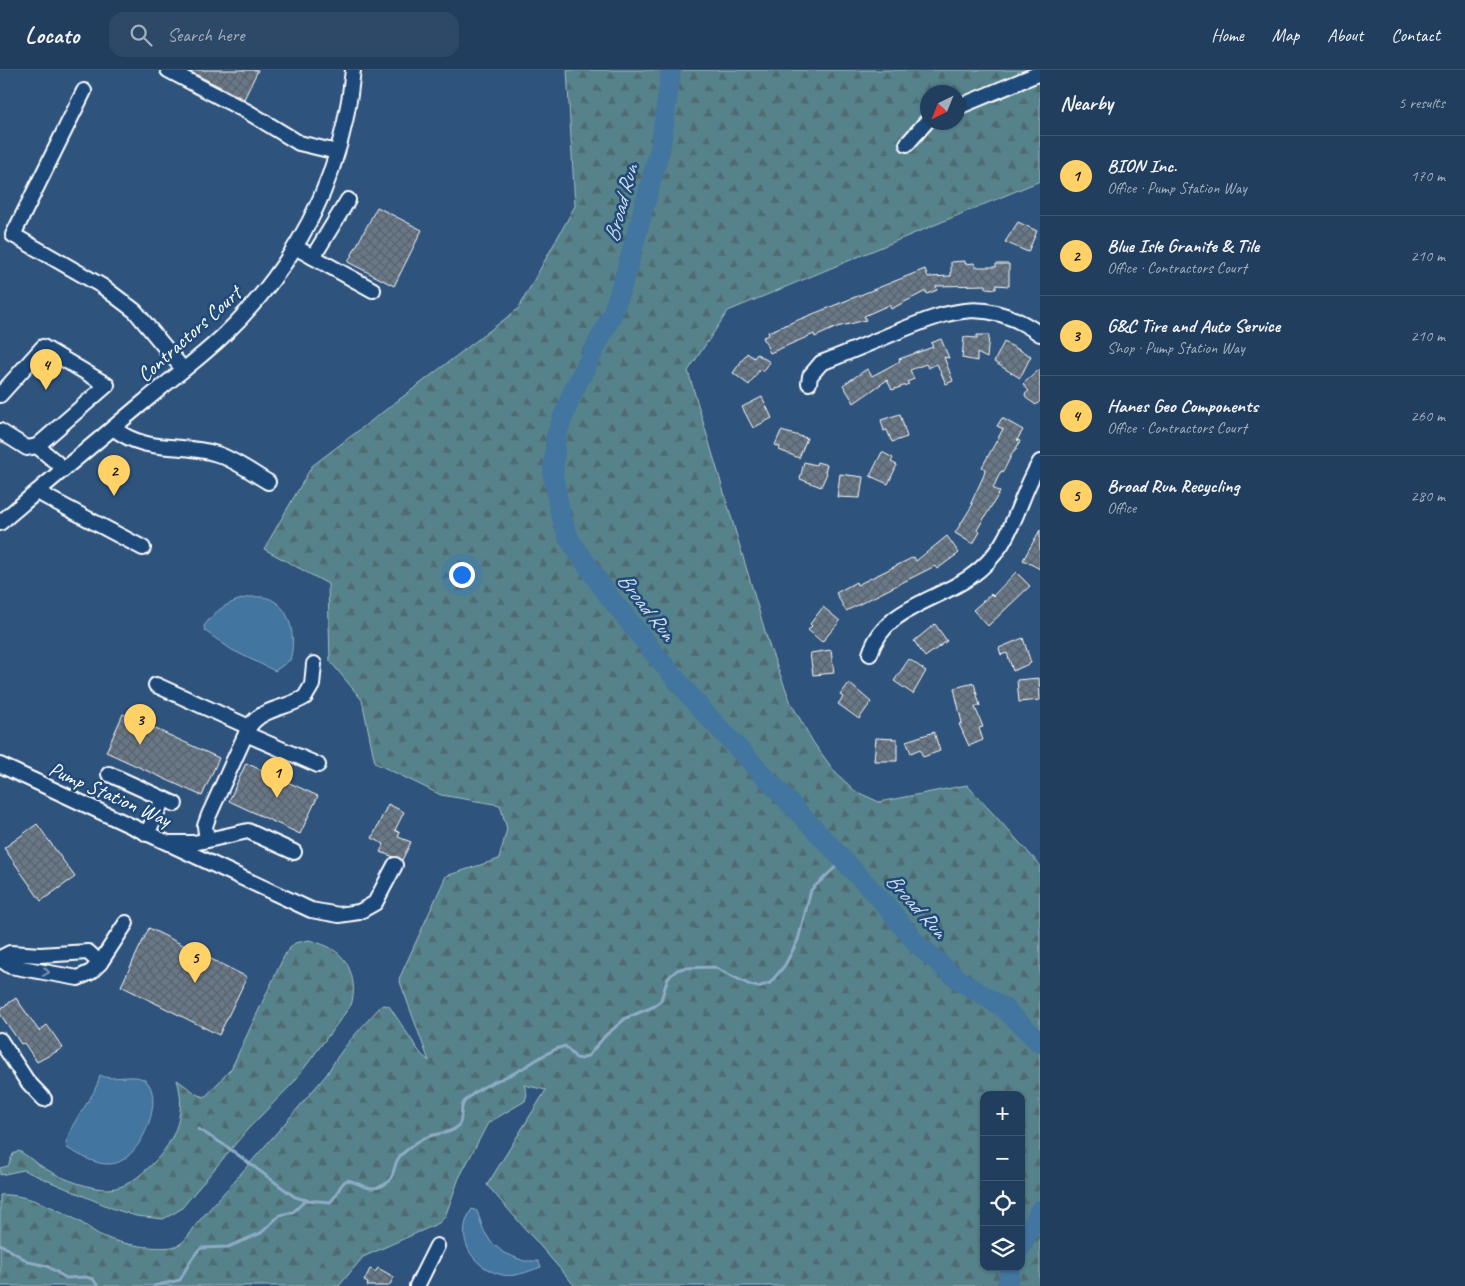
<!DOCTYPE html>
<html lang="en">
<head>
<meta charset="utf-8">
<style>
	:root { --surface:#223e5e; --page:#2e4967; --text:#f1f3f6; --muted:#a2aebc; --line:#3f5773; --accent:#ffd166 }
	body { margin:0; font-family:Caveat,sans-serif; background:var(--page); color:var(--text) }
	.controls { position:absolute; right:15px; bottom:15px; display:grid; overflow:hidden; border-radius:10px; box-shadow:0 1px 4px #0004 }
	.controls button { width:45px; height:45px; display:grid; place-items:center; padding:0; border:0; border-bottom:1px solid var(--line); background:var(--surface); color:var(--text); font:25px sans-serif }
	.compass { position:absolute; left:920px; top:15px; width:45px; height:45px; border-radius:50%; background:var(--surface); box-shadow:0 1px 4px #0004; rotate:223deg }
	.you { position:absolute; left:461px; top:504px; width:18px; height:18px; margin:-12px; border:4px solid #fff; border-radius:50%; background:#1a73e8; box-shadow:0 0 0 8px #1a73e833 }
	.badge { display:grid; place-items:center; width:32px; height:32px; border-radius:50%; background:var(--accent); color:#111; font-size:16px; font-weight:700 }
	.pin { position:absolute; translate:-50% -41px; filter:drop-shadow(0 1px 2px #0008) }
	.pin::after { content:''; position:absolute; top:26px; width:18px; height:15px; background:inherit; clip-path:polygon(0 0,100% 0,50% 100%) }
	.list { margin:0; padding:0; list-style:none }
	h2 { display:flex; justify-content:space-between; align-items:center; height:65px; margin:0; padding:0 20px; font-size:21px }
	h2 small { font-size:16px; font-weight:400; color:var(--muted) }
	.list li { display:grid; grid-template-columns:32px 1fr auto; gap:15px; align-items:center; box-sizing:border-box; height:80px; padding:0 20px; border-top:1px solid var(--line) }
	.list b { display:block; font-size:19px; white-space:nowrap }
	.list p { margin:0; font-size:16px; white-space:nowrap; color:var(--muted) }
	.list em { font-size:16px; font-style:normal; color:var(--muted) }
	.icon { flex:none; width:28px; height:28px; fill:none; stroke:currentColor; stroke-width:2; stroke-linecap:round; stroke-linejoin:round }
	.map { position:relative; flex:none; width:1040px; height:1216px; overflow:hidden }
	header { display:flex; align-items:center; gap:30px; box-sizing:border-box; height:70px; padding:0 25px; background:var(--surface); border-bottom:1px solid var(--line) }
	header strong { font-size:24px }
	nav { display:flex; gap:28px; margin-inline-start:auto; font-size:18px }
	.search { width:350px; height:45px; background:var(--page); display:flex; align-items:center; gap:12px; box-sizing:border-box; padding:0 18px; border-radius:15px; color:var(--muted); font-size:19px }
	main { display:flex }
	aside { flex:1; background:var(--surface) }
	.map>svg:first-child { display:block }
</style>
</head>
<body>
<header>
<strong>Locato</strong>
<div class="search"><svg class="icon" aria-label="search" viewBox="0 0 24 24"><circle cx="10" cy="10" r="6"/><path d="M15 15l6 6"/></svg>Search here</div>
<nav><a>Home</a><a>Map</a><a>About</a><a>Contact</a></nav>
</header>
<main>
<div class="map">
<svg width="1040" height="1216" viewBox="0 0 1040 1216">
	<defs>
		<pattern id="forest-firs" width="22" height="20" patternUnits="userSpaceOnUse" patternTransform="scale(1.25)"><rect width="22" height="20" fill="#54828b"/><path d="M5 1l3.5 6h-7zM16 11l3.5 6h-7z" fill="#506a6f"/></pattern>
		<pattern id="building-cross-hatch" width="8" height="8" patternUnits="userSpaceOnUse" patternTransform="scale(1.25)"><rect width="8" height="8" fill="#697888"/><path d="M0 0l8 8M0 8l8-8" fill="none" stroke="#5a626a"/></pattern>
	</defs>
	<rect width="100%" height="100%" fill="#2e537d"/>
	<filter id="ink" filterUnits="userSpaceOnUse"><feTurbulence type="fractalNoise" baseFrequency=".02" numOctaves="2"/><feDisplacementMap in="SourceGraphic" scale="10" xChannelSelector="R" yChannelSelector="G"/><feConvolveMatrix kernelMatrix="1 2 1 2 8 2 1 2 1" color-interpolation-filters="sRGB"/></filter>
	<g filter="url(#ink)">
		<g fill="url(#forest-firs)" stroke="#aac0c5" fill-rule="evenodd">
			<path d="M567,0H1040V111L728,241L688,301L770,578L791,633L813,672L835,702L855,721L879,732L967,715L1040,795V1216H575L487,1115L546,1020L524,1015L527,1024L525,1031L488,1053L459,1108L445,1147L439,1153L363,1187L339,1216H0V1125C26,1123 60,1140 82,1153C90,1158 96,1164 105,1167C119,1174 161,1181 176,1176C187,1172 192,1159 199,1151C242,1102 285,1054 327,1004C341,978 361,958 381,936L385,935L389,936L421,984L429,991L399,909L446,806L499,789L507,759L500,735L441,725L375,693L362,630L330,591L328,514L264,479L312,396L518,239L575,136ZM928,22H958V52H928ZM984,1025H1021V1197H984Z"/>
			<path d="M309,870C317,873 328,875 335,881C352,892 357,918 351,935L294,1012L247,1060L181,1139L171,1145L163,1149L136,1146L114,1139L23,1100L0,1105V1098L8,1096L13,1084L19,1081C26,1085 32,1090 38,1094C55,1106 83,1117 103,1119C121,1120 134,1111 147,1099C172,1077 188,1045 177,1010L198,1025L205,1027L231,999L286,882L295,873Z"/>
		</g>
		<g fill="#42759f" stroke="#8eacc5">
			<path d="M250,527C256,527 264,526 270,529C292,538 296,570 290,590L275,601L232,580L205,561L204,556C216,539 230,531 250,527Z"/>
			<path d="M100,1005C113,1013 137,1000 148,1013C164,1034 138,1094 110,1094C95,1095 80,1085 67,1078L66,1073C72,1047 95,1030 100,1005Z"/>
			<path d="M472,1139L477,1141L484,1161L491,1172L504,1183L524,1191H538L541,1197C529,1201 512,1209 499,1204C470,1196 454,1165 472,1139Z"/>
		</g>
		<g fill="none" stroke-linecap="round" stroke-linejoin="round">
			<g stroke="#8eacc5" stroke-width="3">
				<polyline points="198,1059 226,1076 295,1127 306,1130"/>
				<polyline points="0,1174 29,1192 47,1196 66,1208 86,1207 93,1209 98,1216"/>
				<path d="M154,1216L180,1210C187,1198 190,1188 201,1178L228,1177L261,1163L280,1145L293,1142L306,1130L330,1132C338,1126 338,1115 347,1110C358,1112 367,1121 379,1117C399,1110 390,1094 402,1084C410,1077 420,1069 430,1066C438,1063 449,1064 456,1058C465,1051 458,1038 465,1031C480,1015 501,1010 518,1001C535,992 546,981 565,976L576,988L582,989L589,985L605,966L626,948L655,936L661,930L668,908L677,900L684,898L714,897L750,915L758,917L770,913L785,895L798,870L811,820L843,790"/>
			</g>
			<g stroke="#42759f" stroke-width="20">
				<polyline points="671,0 661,75 627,199 612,245 571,326 556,366 553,405 560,442 569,469 608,525 654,583 702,640 883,832 917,874 960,911 1004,938 1040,973"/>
				<polyline points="1021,1177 1040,1140"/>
				<polyline points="1007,1216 1011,1197"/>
			</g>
		</g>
		<g fill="url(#building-cross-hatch)" stroke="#fff">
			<polygon points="187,0 258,0 244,29"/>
			<polygon points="377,137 422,160 394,216 348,192"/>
			<polygon points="1018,152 1037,161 1028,182 1005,172"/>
			<polygon points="965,191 965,194 974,193 975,197 996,197 996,194 1009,194 1009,216 996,215 996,219 986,218 986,215 936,216 937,220 927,224 926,221 891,239 889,235 864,246 866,250 837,257 815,267 814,264 770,283 763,267 769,265 768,262 925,199 928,207 951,206 951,192"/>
			<polygon points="977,265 989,265 987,288 977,283 977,291 962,288 964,267 977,268"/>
			<polygon points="941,269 949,288 944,287 953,311 946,314 937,294 928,298 926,294 910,300 914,309 907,312 909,314 892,320 887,310 854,333 843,315 867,299 872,306 900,291 899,289 933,277 931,273"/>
			<polygon points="1004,272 1031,286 1020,308 994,292"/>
			<polygon points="747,283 754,288 757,284 770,292 763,302 760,299 749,315 733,303"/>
			<polygon points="1040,299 1040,331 1036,335 1026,328 1025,324 1029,321 1023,314"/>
			<polygon points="762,327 772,348 753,358 742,337"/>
			<polygon points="900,344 907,367 892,372 887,360 884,361 881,350"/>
			<polygon points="1002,348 1023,360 1017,370 1020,371 1015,381 1014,380 1003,402 1001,401 993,418 1000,422 977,460 980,462 973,474 955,463 973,434 971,433 984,405 985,399 982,397 1003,359 997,356"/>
			<polygon points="781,361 807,368 799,388 779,380 780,377 775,375"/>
			<polygon points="882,382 893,388 891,392 897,395 888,414 870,406"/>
			<polygon points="804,392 816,395 817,392 827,395 825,402 827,403 821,417 800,409"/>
			<polygon points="840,404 863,407 860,428 837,427"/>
			<polygon points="1040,460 1040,499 1023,490"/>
			<polygon points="947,466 959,483 937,499 935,496 846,541 836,523 856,512 857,515 914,487 916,491"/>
			<polygon points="1016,502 1030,516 988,556 973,540 991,524 993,526"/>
			<polygon points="823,537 840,551 822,572 808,560 812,556 810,554"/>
			<polygon points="935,554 947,571 925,587 914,571"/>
			<polygon points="1023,568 1031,593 1013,601 1007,583 1001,585 999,578"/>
			<polygon points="831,580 834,603 813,605 810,583"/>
			<polygon points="909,589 926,601 913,624 894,611"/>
			<polygon points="1039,608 1040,630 1019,632 1017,610"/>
			<polygon points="849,613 871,632 859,649 838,634 843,627 840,625"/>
			<polygon points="974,613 980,636 975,637 983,657 979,658 983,670 969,676 959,654 962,653 954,618"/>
			<polygon points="123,644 219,688 202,726 106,682"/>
			<polygon points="934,662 940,681 923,687 920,679 911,683 906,671"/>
			<polygon points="876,668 897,669 897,691 874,691"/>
			<polygon points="246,693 318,726 300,764 229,731"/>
			<polygon points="388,734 404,742 395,760 400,763 398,767 411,772 402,790 380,782 384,774 372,768"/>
			<polygon points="37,754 75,807 41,831 4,778"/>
			<polygon points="149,858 247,907 219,965 121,916"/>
			<polygon points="16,928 39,961 47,955 63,978 37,992 24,973 21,974 0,944 0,939"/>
			<polygon points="378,1198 394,1207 389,1216 367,1216 368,1213 364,1211 370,1199 375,1202"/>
		</g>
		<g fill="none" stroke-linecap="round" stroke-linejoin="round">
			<defs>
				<g id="minor">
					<polyline points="168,0 248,42 299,73 337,82"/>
					<polyline points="84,21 13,165 102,216 135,241 183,299"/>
					<polyline points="958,37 1040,3"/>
					<polyline points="907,74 928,50"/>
					<polyline points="295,177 373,220"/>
					<polyline points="313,187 348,130"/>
					<path d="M809,313L810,306L821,293C847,283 873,272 899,261C953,239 988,227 1040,264"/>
					<polyline points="0,325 43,277 107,315 37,376 27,378 0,361"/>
					<path d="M113,358C148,385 179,372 217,384C235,390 251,402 268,412"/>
					<polyline points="37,376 64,399"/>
					<polyline points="37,422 143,478"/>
					<path d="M0,453C48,412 96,372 145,331C171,309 199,289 223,266C299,193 343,105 353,0"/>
					<path d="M870,584C884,538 934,532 970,507C1014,477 1015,434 1040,392"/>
					<polyline points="156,615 249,657 209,745 205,756 207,770"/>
					<path d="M249,657C263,637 286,639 305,627L312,615L314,594"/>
					<polyline points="246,664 318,695"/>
					<polyline points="0,695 168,773 194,773 248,761 294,782"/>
					<polyline points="109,704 175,734"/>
					<polyline points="147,764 163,729"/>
					<polyline points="174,776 311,840 339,845 359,842 375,833 395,795"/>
					<polyline points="0,888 10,883 40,885 88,882 100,893 91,902 78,908 10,896 0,889"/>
					<polyline points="100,893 126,853"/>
					<polyline points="0,970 27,1011 44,1029"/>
					<polyline points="417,1216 437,1176"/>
				</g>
			</defs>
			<use href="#minor" stroke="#fff" stroke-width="18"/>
			<use href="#minor" stroke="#1f4a7a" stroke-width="14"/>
		</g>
		<defs><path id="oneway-chevron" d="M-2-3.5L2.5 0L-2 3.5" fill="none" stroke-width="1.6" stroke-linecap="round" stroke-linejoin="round" transform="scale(1.25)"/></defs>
		<use stroke="#7992af" href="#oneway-chevron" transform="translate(46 902) rotate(10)"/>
	</g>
	<g text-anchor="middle" stroke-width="5" stroke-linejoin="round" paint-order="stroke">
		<g font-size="21" fill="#fff" stroke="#1f4a7a">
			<text transform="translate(189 264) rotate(-42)" y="7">Contractors Court</text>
			<text transform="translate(110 724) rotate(24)" y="7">Pump Station Way</text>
		</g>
		<g font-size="22" font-style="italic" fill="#d0dce7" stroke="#1f4a7a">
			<text transform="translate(620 133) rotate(-75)" y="8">Broad Run</text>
			<text transform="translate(647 536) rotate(52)" y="8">Broad Run</text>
			<text transform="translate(917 835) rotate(48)" y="8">Broad Run</text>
		</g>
	</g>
</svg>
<div class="controls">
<button>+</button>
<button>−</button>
<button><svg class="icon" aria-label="locate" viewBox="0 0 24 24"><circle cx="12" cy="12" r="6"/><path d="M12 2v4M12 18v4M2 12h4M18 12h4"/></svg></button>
<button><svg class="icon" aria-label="layers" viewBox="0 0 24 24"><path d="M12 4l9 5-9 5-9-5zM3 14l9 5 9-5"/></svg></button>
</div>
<svg class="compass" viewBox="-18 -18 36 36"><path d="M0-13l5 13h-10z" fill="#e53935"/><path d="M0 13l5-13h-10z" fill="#a2aebc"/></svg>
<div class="you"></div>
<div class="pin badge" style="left:277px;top:728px">1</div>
<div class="pin badge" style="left:114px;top:426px">2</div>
<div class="pin badge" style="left:140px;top:675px">3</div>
<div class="pin badge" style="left:46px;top:320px">4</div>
<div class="pin badge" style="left:195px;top:913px">5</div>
</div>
<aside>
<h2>Nearby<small>5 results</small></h2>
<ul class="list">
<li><span class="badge">1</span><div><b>BION Inc.</b><p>Office · Pump Station Way</p></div><em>170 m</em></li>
<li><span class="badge">2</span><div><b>Blue Isle Granite &amp; Tile</b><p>Office · Contractors Court</p></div><em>210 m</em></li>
<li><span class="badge">3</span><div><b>G&amp;C Tire and Auto Service</b><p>Shop · Pump Station Way</p></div><em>210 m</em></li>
<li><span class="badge">4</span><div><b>Hanes Geo Components</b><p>Office · Contractors Court</p></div><em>260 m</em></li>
<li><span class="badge">5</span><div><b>Broad Run Recycling</b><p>Office</p></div><em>280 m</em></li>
</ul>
</aside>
</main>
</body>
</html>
